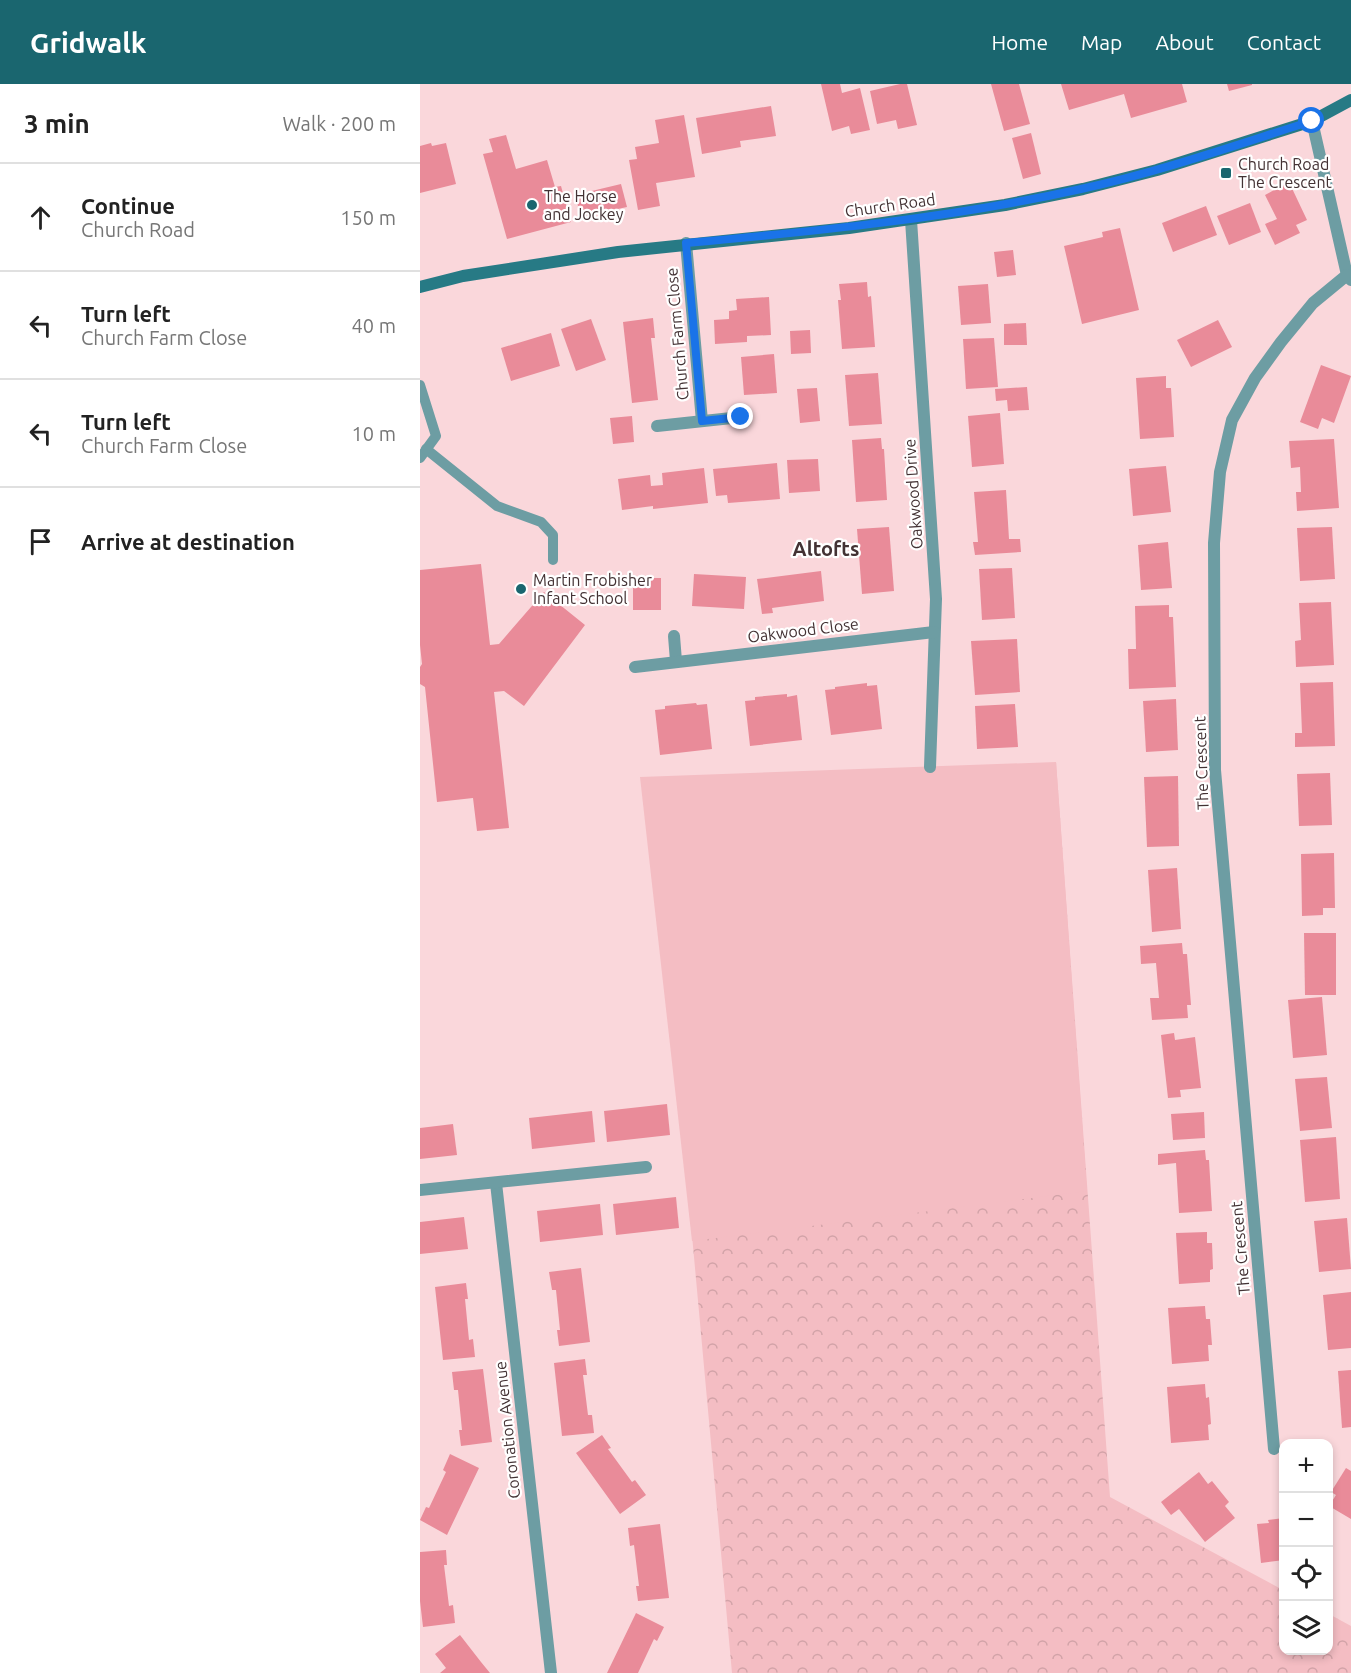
<!DOCTYPE html>
<html lang="en">
<head>
<meta charset="utf-8">
<style>
	:root { --surface:#fff; --page:#f2f2f2; --text:#222; --muted:#767676; --line:#e0e0e0; --accent:#1a666f }
	body { margin:0; font-family:Ubuntu,sans-serif; background:var(--page); color:var(--text) }
	.controls { position:absolute; right:18px; bottom:18px; display:grid; overflow:hidden; border-radius:12px; box-shadow:0 3px 9px #0003 }
	.controls button { width:54px; height:54px; display:grid; place-items:center; padding:0; border:0; border-bottom:2px solid var(--line); background:var(--surface); color:var(--text); font:30px sans-serif }
	.stop { position:absolute; width:18px; height:18px; margin:-14px; border:4px solid #1a73e8; border-radius:50%; background:#fff }
	.stop.end { background:#1a73e8; border-color:#fff; box-shadow:0 2px 6px #0008 }
	.list { margin:0; padding:0; list-style:none }
	h2 { display:flex; justify-content:space-between; align-items:center; height:78px; margin:0; padding:0 24px; font-size:26px }
	h2 small { font-size:20px; font-weight:400; color:var(--muted) }
	.list li { display:grid; grid-template-columns:39px 1fr auto; gap:18px; align-items:center; box-sizing:border-box; height:108px; padding:0 24px; border-top:2px solid var(--line) }
	.list b { display:block; font-size:22px; white-space:nowrap }
	.list p { margin:0; font-size:20px; white-space:nowrap; color:var(--muted) }
	.list em { font-size:20px; font-style:normal; color:var(--muted) }
	.icon { flex:none; width:33px; height:33px; fill:none; stroke:currentColor; stroke-width:2; stroke-linecap:round; stroke-linejoin:round }
	.map { position:relative; flex:none; width:931px; height:1589px; overflow:hidden }
	header { display:flex; align-items:center; gap:36px; box-sizing:border-box; height:84px; padding:0 30px; background:var(--accent); color:#fff }
	header strong { font-size:28px }
	nav { display:flex; gap:33px; margin-inline-start:auto; font-size:21px }
	main { display:flex }
	aside { flex:1; background:var(--surface) }
	.map>svg:first-child { display:block }
</style>
</head>
<body>
<header>
<strong>Gridwalk</strong>
<nav><a>Home</a><a>Map</a><a>About</a><a>Contact</a></nav>
</header>
<main>
<aside>
<h2>3 min<small>Walk · 200 m</small></h2>
<ul class="list">
<li><svg class="icon" aria-label="ahead" viewBox="0 0 24 24"><path d="M12 20V5M6 11l6-6 6 6"/></svg><div><b>Continue</b><p>Church Road</p></div><em>150 m</em></li>
<li><svg class="icon" aria-label="left" viewBox="0 0 24 24"><path d="M17 20v-9H6M10 6l-5 5 5 5"/></svg><div><b>Turn left</b><p>Church Farm Close</p></div><em>40 m</em></li>
<li><svg class="icon" aria-label="left" viewBox="0 0 24 24"><path d="M17 20v-9H6M10 6l-5 5 5 5"/></svg><div><b>Turn left</b><p>Church Farm Close</p></div><em>10 m</em></li>
<li><svg class="icon" aria-label="arrive" viewBox="0 0 24 24"><path d="M6 21V4h12l-3 4 3 4H6"/></svg><div><b>Arrive at destination</b></div></li>
</ul>
</aside>
<div class="map">
<svg width="931" height="1589" viewBox="0 0 931 1589">
	<defs>
		<pattern id="park-crowns" width="20" height="18" patternUnits="userSpaceOnUse" patternTransform="scale(1.5)"><rect width="20" height="18" fill="#f4bdc3"/><path d="M2 6a3 3 0 1 1 6 0M12 15a3 3 0 1 1 6 0" fill="none" stroke="#d2a3a8"/></pattern>
	</defs>
	<rect width="100%" height="100%" fill="#fad7db"/>
	<polygon fill="url(#park-crowns)" points="636,678 690,1413 863,1506 864,1566 908,1566 909,1530 931,1542 931,1589 312,1589 258,998"/>
	<polygon fill="#f4bdc3" points="636,678 667,1107 272,1157 220,693"/>
	<g fill="#e98b99">
		<polygon points="401,0 420,0 422,9 440,4 450,46 431,50 429,42 412,47"/>
		<polygon points="480,0 487,0 497,41 478,45 476,36 457,40 450,7"/>
		<polygon points="571,0 599,0 610,40 584,47"/>
		<polygon points="641,0 762,0 767,18 711,34 704,10 649,26"/>
		<polygon points="807,0 832,0 832,1 809,7"/>
		<polygon points="351,22 356,52 320,57 321,63 282,70 276,34"/>
		<polygon points="264,31 275,93 236,99 240,122 218,126 209,76 217,75 215,63 239,59 235,36"/>
		<polygon points="611,49 621,90 603,95 592,54"/>
		<polygon points="86,51 96,85 127,76 135,103 141,102 151,138 87,155 63,70 73,68 69,55"/>
		<polygon points="11,59 12,62 26,59 36,100 0,109 0,62"/>
		<polygon points="869,98 887,136 876,141 880,149 855,161 845,140 857,135 845,111"/>
		<polygon points="201,100 207,123 161,133 155,111"/>
		<polygon points="830,119 841,148 809,161 797,132"/>
		<polygon points="786,122 797,151 753,168 742,139"/>
		<polygon points="700,144 719,226 662,240 644,162 683,153 682,148"/>
		<polygon points="593,166 596,191 577,193 574,168"/>
		<polygon points="447,198 448,213 451,212 455,263 422,265 418,216 421,216 419,200"/>
		<polygon points="568,200 571,239 541,241 538,202"/>
		<polygon points="349,213 351,251 327,252 327,258 295,260 294,236 309,235 309,227 317,226 316,215"/>
		<polygon points="233,234 235,254 231,254 238,316 212,319 203,238"/>
		<polygon points="171,235 186,276 156,287 141,245"/>
		<polygon points="798,236 812,263 771,283 757,256"/>
		<polygon points="606,239 607,261 584,261 584,240"/>
		<polygon points="390,246 391,269 371,270 370,247"/>
		<polygon points="131,249 140,282 91,297 81,264"/>
		<polygon points="574,254 578,303 546,305 543,255"/>
		<polygon points="354,270 357,309 324,311 321,273"/>
		<polygon points="901,281 931,292 914,339 902,334 898,345 880,338"/>
		<polygon points="458,289 462,340 429,342 425,291"/>
		<polygon points="746,292 746,304 751,304 754,353 720,355 716,294"/>
		<polygon points="607,303 609,326 588,327 587,316 576,317 575,305"/>
		<polygon points="397,304 400,337 380,339 377,305"/>
		<polygon points="580,329 584,380 552,383 548,332"/>
		<polygon points="212,332 214,358 193,360 190,334"/>
		<polygon points="461,354 462,365 464,365 467,416 436,418 432,356"/>
		<polygon points="914,355 919,424 877,427 876,408 881,408 880,383 871,384 869,357"/>
		<polygon points="398,375 400,407 369,409 367,376"/>
		<polygon points="357,379 360,415 308,419 307,411 296,412 293,385"/>
		<polygon points="746,382 751,428 713,432 709,385"/>
		<polygon points="284,384 288,419 233,425 233,422 202,426 198,395 230,391 231,402 243,401 242,389"/>
		<polygon points="586,406 589,455 600,455 601,468 555,471 553,458 558,458 554,408"/>
		<polygon points="469,443 474,507 442,510 437,445"/>
		<polygon points="912,443 915,495 880,497 877,444"/>
		<polygon points="748,458 752,504 721,506 718,461"/>
		<polygon points="61,480 70,561 79,560 124,508 165,541 104,622 84,607 74,608 89,744 57,747 53,714 17,718 5,603 0,600 0,583 2,580 0,561 0,486"/>
		<polygon points="592,484 595,534 562,536 559,485"/>
		<polygon points="401,487 404,517 352,524 353,529 342,530 337,495"/>
		<polygon points="274,490 326,493 324,525 272,522"/>
		<rect x="213" y="494" width="28" height="32"/>
		<polygon points="911,518 914,581 876,583 875,557 881,556 879,519"/>
		<polygon points="749,521 749,533 753,533 756,603 709,605 708,565 716,565 715,522"/>
		<polygon points="597,555 600,608 555,611 551,557"/>
		<polygon points="913,598 915,662 875,663 875,649 882,649 880,599"/>
		<polygon points="447,599 447,602 457,601 462,645 411,651 405,606 415,605 415,603"/>
		<polygon points="367,610 367,613 377,611 382,656 330,662 325,617 335,616 335,613"/>
		<polygon points="756,615 758,666 726,668 723,617"/>
		<polygon points="276,619 277,621 287,620 292,665 240,671 235,626 245,625 245,622"/>
		<polygon points="595,620 598,663 557,665 555,622"/>
		<polygon points="910,689 912,741 879,742 877,690"/>
		<polygon points="758,692 759,762 727,763 724,693"/>
		<polygon points="914,769 915,824 903,824 903,831 882,832 881,770"/>
		<polygon points="757,784 761,845 732,848 728,786"/>
		<polygon points="884,849 916,849 916,911 885,911"/>
		<polygon points="762,859 763,870 767,870 771,921 767,921 768,934 732,936 730,914 739,914 736,879 721,880 720,862"/>
		<polygon points="902,913 907,971 873,974 868,916"/>
		<polygon points="754,949 755,956 775,953 781,1004 760,1006 761,1013 748,1014 741,951"/>
		<polygon points="907,993 912,1044 880,1047 875,995"/>
		<polygon points="247,1020 250,1051 187,1058 184,1027"/>
		<polygon points="172,1027 175,1058 112,1065 109,1034"/>
		<polygon points="784,1028 785,1054 753,1056 751,1030"/>
		<polygon points="33,1040 37,1071 0,1075 0,1044"/>
		<polygon points="916,1053 920,1115 885,1118 880,1056"/>
		<polygon points="785,1066 786,1076 789,1076 792,1127 759,1129 756,1079 738,1081 738,1070"/>
		<polygon points="256,1113 259,1144 196,1151 193,1120"/>
		<polygon points="180,1120 183,1151 120,1158 117,1127"/>
		<polygon points="44,1133 48,1165 0,1170 0,1138"/>
		<polygon points="927,1134 931,1185 899,1188 894,1137"/>
		<polygon points="787,1148 787,1159 792,1159 793,1185 790,1186 790,1198 759,1200 756,1149"/>
		<polygon points="161,1184 170,1258 139,1262 137,1246 140,1246 136,1206 132,1206 129,1188"/>
		<polygon points="46,1199 48,1215 45,1215 49,1256 53,1255 55,1273 23,1276 15,1203"/>
		<polygon points="931,1208 931,1264 908,1266 903,1211"/>
		<polygon points="785,1222 786,1235 790,1235 792,1261 788,1261 789,1277 752,1280 748,1224"/>
		<polygon points="165,1275 167,1291 163,1291 168,1331 172,1331 174,1349 142,1352 134,1279"/>
		<polygon points="63,1285 72,1358 41,1362 39,1346 42,1346 38,1306 34,1306 32,1288"/>
		<polygon points="931,1286 931,1343 922,1344 918,1287"/>
		<polygon points="785,1300 786,1314 789,1313 791,1340 788,1341 789,1356 751,1359 747,1303"/>
		<polygon points="182,1351 191,1364 188,1365 212,1398 215,1396 226,1411 200,1430 156,1369"/>
		<polygon points="30,1370 59,1384 27,1451 0,1436 6,1423 9,1424 26,1388 23,1386"/>
		<polygon points="926,1384 931,1387 931,1435 909,1422 916,1411 911,1408"/>
		<polygon points="779,1388 788,1400 792,1397 809,1418 805,1422 815,1434 785,1458 759,1425 751,1431 741,1418"/>
		<polygon points="864,1434 864,1476 841,1479 837,1440 849,1439 848,1436"/>
		<polygon points="240,1440 249,1514 218,1517 216,1502 219,1502 214,1461 210,1462 208,1444"/>
		<polygon points="26,1466 27,1481 24,1481 29,1522 33,1521 35,1539 3,1543 0,1517 0,1468"/>
		<polygon points="216,1529 244,1543 237,1557 234,1555 218,1589 187,1589"/>
		<polygon points="40,1551 61,1578 70,1589 20,1589 26,1584 15,1570"/>
	</g>
	<g fill="none" stroke-linecap="round" stroke-linejoin="round">
		<g stroke="#6d9da3" stroke-width="10">
			<polyline points="0,301 16,352 0,374"/>
			<polyline points="6,365 77,422 121,438 133,451 133,476"/>
		</g>
		<g stroke="#6d9da3" stroke-width="12">
			<polyline points="892,37 927,191 931,196"/>
			<polyline points="491,136 516,515 510,683"/>
			<polyline points="266,159 282,337"/>
			<polyline points="237,342 321,333"/>
			<polyline points="254,552 256,577"/>
			<polyline points="215,583 514,548"/>
			<polyline points="76,1099 131,1589"/>
			<polyline points="0,1106 226,1083"/>
			<polyline points="854,1365 795,686 794,459 800,388 812,336 835,294 861,258 893,219 927,191"/>
		</g>
		<polyline stroke="#277a85" stroke-width="12" points="0,203 43,192 198,168 429,144 585,121 663,105 737,86 892,37 931,16"/>
	</g>
	<g fill="none" stroke-linecap="round" stroke-linejoin="round">
		<path stroke="#1a73e8" stroke-width="8" d="M321,333L282,337L266,159C399,147 531,134 661,105C739,88 816,61 892,37"/>
	</g>
	<g fill="#1a666f" stroke="#fff" stroke-width="2">
		<rect x="800" y="83" width="12" height="12" rx="3"/>
		<circle cx="112" cy="121" r="6"/>
		<circle cx="101" cy="505" r="6"/>
	</g>
	<g text-anchor="middle" stroke-width="4.5" stroke-linejoin="round" paint-order="stroke">
		<g font-size="16" fill="#433234" stroke="#fff" text-anchor="start">
			<text x="818" y="86">Church Road<tspan x="818" dy="18">The Crescent</tspan></text>
			<text x="124" y="118">The Horse<tspan x="124" dy="18">and Jockey</tspan></text>
			<text x="113" y="502">Martin Frobisher<tspan x="113" dy="18">Infant School</tspan></text>
		</g>
		<g font-size="16" fill="#433234" stroke="#fff">
			<text transform="translate(470 121) rotate(-8)" y="6">Church Road</text>
			<text transform="translate(257 250) rotate(-95)" y="6">Church Farm Close</text>
			<text transform="translate(493 410) rotate(-94)" y="6">Oakwood Drive</text>
			<text transform="translate(383 546) rotate(-7)" y="6">Oakwood Close</text>
			<text transform="translate(781 679) rotate(-92)" y="6">The Crescent</text>
			<text transform="translate(820 1164) rotate(-95)" y="6">The Crescent</text>
			<text transform="translate(87 1346) rotate(-96)" y="6">Coronation Avenue</text>
		</g>
		<g font-size="20" font-weight="bold" fill="#433234" stroke="#fff">
			<text x="406" y="472">Altofts</text>
		</g>
	</g>
</svg>
<div class="controls">
<button>+</button>
<button>−</button>
<button><svg class="icon" aria-label="locate" viewBox="0 0 24 24"><circle cx="12" cy="12" r="6"/><path d="M12 2v4M12 18v4M2 12h4M18 12h4"/></svg></button>
<button><svg class="icon" aria-label="layers" viewBox="0 0 24 24"><path d="M12 4l9 5-9 5-9-5zM3 14l9 5 9-5"/></svg></button>
</div>
<div class="stop" style="left:892px;top:37px"></div>
<div class="stop end" style="left:321px;top:333px"></div>
</div>
</main>
</body>
</html>
